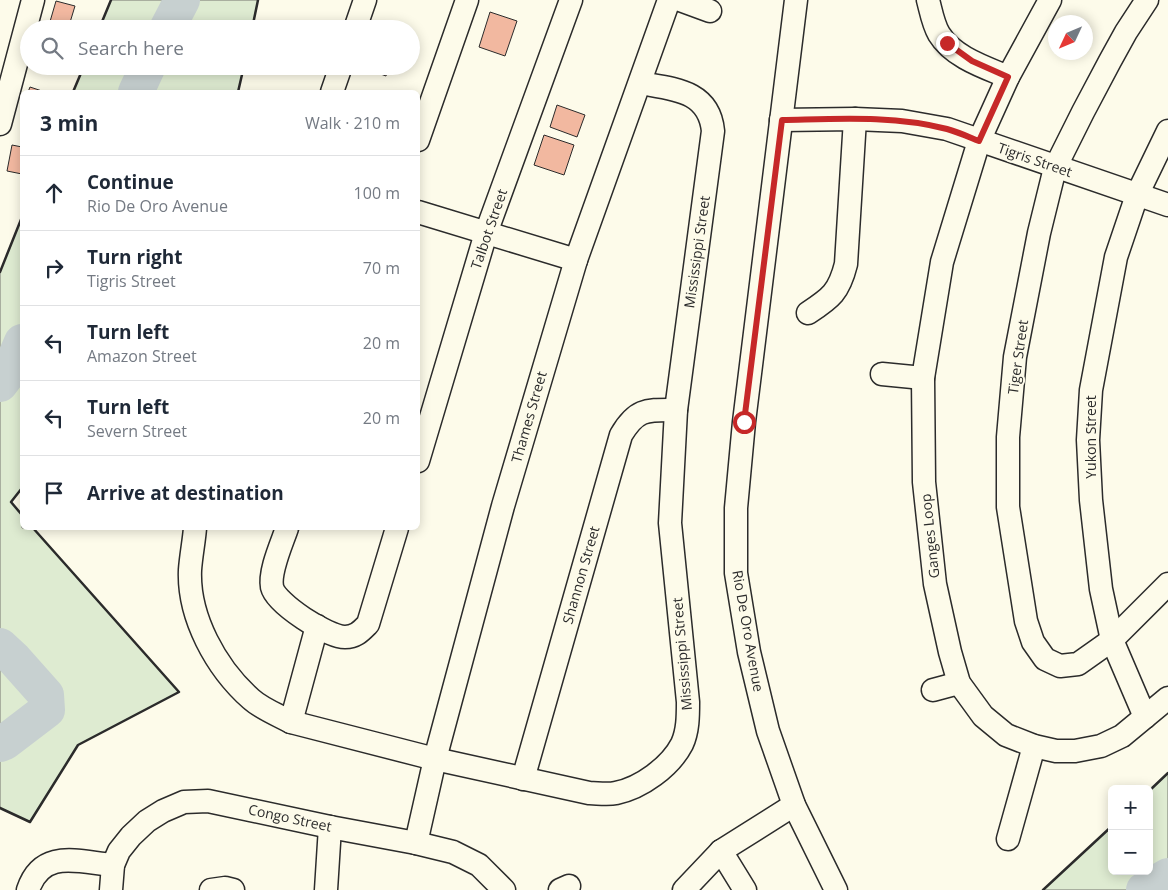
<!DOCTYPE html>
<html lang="en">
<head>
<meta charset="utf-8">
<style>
	:root { --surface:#fff; --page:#f6f6f7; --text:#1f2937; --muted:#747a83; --line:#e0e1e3 }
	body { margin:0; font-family:"Open Sans",sans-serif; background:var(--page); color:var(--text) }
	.controls { position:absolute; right:15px; bottom:15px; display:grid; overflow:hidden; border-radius:8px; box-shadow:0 2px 12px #0003 }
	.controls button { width:45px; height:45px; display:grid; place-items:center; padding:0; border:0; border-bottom:1px solid var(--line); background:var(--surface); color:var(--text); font:25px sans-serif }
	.compass { position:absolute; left:1048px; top:15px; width:45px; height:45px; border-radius:50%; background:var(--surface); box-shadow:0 2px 12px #0003; rotate:226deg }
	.stop { position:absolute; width:15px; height:15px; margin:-11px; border:4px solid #c62828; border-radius:50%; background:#fff }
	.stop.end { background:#c62828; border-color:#fff; box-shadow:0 1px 5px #0008 }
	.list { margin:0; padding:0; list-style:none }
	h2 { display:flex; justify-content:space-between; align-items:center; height:65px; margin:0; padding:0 20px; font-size:21px }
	h2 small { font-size:16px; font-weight:400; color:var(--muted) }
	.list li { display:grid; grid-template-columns:32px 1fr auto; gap:15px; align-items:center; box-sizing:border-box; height:75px; padding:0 20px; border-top:1px solid var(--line) }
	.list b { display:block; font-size:19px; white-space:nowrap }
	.list p { margin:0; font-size:16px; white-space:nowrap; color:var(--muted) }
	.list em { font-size:16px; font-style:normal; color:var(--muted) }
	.icon { flex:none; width:28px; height:28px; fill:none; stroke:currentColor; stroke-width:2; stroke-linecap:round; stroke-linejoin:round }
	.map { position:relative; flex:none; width:1168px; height:890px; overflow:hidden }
	.search { position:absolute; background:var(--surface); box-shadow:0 2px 12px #0003; left:20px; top:20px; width:400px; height:55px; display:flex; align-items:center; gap:12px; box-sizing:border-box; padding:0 18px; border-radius:28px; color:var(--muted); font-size:19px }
	.panel { position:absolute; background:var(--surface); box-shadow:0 2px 12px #0003; left:20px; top:90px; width:400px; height:440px; border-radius:8px }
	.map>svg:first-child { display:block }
</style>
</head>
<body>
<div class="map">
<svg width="1168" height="890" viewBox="0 0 1168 890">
	<rect width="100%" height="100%" fill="#fdfbea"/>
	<g fill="#deebd1" stroke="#74746e">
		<polygon points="111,0 258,0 252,29 99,29"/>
		<polygon points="84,66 244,66 238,92 73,92"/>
		<polygon points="22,217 22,488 11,502 22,515 22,528 33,528 179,692 78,745 30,822 0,808 0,272"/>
		<polygon points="1168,773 1168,890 1043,890 1112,826 1112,871 1149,871 1149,791"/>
	</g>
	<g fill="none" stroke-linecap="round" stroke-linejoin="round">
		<g stroke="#c7d0d0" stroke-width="36">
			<polyline points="167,29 182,0"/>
			<polyline points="136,92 148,66"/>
			<polyline points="0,384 9,372 22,342"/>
			<polyline points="0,646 14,659 46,695 47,710 5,742 0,744"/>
			<polyline points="1144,890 1168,876"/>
		</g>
	</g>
	<g fill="#f2b8a0" stroke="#2b2b2b">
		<polygon points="56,1 75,6 68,29 61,29 49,25"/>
		<polygon points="490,12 517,21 505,56 479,47"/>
		<polygon points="399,25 409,28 409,29 397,29"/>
		<polygon points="359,66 389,66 386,76"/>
		<polygon points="30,87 45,92 28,92"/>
		<polygon points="557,105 585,115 577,137 550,127"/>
		<polygon points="544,135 574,145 564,175 534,165"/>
		<polygon points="12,145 22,147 22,174 7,171"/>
	</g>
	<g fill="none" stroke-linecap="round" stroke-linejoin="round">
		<defs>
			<g id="minor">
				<polyline points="680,0 710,11"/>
				<polyline points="796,0 744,422 736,508 736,573 749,652 768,731 794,805 836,890"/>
				<path d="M928,0C931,11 933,24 939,34C953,57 984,67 1008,77"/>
				<polyline points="1050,0 1008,77 979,141 942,262 923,378 924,482 935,584 950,652 959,683 983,716 1006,735 1034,746 1056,751 1075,751 1101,746 1122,736 1168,698"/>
				<polyline points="1147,0 1126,32 1110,61 1083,112 1055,168 1039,233 1015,357 1008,437 1008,507 1026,621 1033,642 1045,659 1060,666 1078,664 1112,640 1168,584"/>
				<polyline points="355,29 365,0"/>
				<polyline points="332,92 341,66"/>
				<polyline points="781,120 855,119 902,121 947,129 1168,205"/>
				<polyline points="0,124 33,0"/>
				<polyline points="418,140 467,0"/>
				<polyline points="418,212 576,260"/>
				<path d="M808,313C831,298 839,292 846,264L855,119"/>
				<polyline points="882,374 923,378"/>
				<polyline points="418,461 486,233 571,0"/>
				<path d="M195,528C194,541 191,556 190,570C188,617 216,668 251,699C262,709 278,715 291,722L435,759L589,793C597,793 607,795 616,793C641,788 670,767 682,744C688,731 688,716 688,702L670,523L676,410L713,131C709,90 673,89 640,83"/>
				<path d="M287,528C282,543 269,571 272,587C276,604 328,637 345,637C356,637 361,631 368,624L397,528"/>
				<polyline points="933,690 959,683"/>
				<polyline points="1145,717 1112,640 1101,589 1091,500 1088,440 1091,390 1116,257 1137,195 1168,131"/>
				<polyline points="291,722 317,626"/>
				<path d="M523,779L621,435C637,408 647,410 676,410"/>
				<polyline points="1008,839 1034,746"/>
				<polyline points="416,843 435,759 503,506 576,260 669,0"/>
				<polyline points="721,851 745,890"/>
				<path d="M28,890C42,848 78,862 113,865"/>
				<polyline points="111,890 113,865 119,851 131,836 147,821 163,811 184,802 208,801 330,827 416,843 453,852 479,865 504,890"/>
				<polyline points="211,890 225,888 233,890"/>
				<polyline points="326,890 330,827"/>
				<polyline points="560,890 569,886"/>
				<polyline points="684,890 721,851 794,805"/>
			</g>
		</defs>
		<use href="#minor" stroke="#2b2b2b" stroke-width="25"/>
		<use href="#minor" stroke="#fdfbea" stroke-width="22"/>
		<g stroke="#2b2b2b" stroke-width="2.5">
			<polyline points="99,29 111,0"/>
			<polyline points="252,29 258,0"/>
			<polyline points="73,92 84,66"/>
			<polyline points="238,92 244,66"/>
			<polyline points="0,272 22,217"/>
			<polyline points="22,488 11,502 22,515"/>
			<polyline points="1149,791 1168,773"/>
			<polyline points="0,808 30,822 78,745 179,692 33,528"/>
			<polyline points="1043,890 1112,826"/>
		</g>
	</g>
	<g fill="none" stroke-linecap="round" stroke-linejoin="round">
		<path stroke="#c62828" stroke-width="6" d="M744,422L782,120C836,119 893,115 947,129C958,132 969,137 979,141L1008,77L972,61L947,43"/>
	</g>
	<g text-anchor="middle" stroke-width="4" stroke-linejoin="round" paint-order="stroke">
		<g font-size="14" fill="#2b2b2b" stroke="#fdfbea">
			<text transform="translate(1035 160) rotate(19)" y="5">Tigris Street</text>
			<text transform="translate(489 229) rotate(-71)" y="5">Talbot Street</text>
			<text transform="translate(697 252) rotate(-82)" y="5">Mississippi Street</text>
			<text transform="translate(1018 357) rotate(-82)" y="5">Tiger Street</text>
			<text transform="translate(529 417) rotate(-74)" y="5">Thames Street</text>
			<text transform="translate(1091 437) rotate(-90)" y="5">Yukon Street</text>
			<text transform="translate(930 536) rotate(-96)" y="5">Ganges Loop</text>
			<text transform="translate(581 575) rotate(-74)" y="5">Shannon Street</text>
			<text transform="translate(748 631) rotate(80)" y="5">Rio De Oro Avenue</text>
			<text transform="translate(682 654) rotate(-95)" y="5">Mississippi Street</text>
			<text transform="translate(290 818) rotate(12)" y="5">Congo Street</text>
		</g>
	</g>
</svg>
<div class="controls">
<button>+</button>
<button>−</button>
</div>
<svg class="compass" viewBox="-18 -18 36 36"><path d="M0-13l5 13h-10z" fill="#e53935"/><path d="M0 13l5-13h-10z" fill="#747a83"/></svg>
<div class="stop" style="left:744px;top:422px"></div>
<div class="stop end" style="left:947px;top:43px"></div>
<div class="search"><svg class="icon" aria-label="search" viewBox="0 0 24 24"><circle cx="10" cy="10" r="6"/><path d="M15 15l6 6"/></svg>Search here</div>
<section class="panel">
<h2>3 min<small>Walk · 210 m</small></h2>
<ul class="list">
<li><svg class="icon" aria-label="ahead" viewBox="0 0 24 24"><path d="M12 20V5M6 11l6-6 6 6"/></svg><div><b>Continue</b><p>Rio De Oro Avenue</p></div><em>100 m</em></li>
<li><svg class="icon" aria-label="right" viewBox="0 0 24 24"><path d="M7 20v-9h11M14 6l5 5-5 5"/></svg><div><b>Turn right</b><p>Tigris Street</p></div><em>70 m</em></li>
<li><svg class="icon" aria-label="left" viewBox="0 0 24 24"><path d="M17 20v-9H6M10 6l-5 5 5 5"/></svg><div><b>Turn left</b><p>Amazon Street</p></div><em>20 m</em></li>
<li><svg class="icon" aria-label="left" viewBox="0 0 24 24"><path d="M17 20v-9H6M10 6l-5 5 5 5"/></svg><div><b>Turn left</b><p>Severn Street</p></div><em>20 m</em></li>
<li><svg class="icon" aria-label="arrive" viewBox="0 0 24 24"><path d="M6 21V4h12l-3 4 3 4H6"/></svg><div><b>Arrive at destination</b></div></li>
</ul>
</section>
</div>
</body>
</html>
